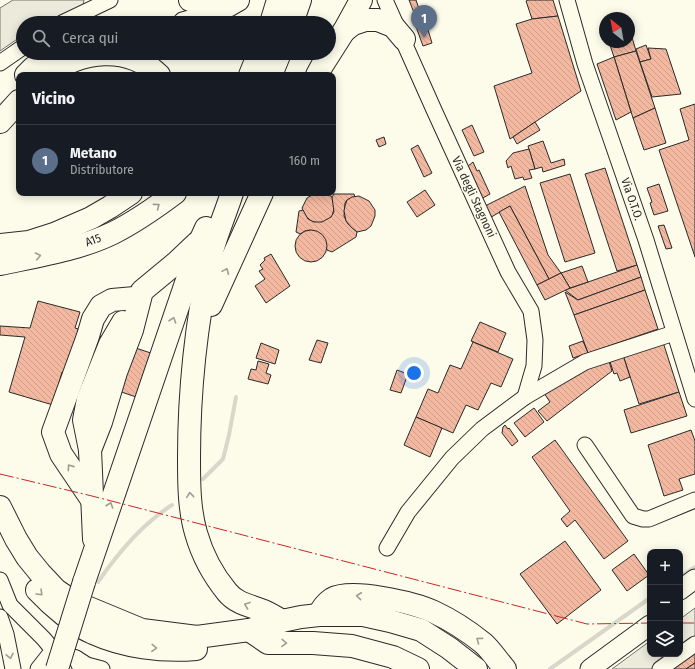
<!DOCTYPE html>
<html lang="it">
<head>
<meta charset="utf-8">
<style>
	:root { --surface:#171b24; --page:#242831; --text:#f1f3f6; --muted:#9ea1a6; --line:#363941; --accent:#c62828 }
	body { margin:0; font-family:"Fira Sans Condensed",sans-serif; background:var(--page); color:var(--text) }
	.controls { position:absolute; right:12px; bottom:12px; display:grid; overflow:hidden; border-radius:8px; box-shadow:0 2px 10px #0003 }
	.controls button { width:36px; height:36px; display:grid; place-items:center; padding:0; border:0; border-bottom:1px solid var(--line); background:var(--surface); color:var(--text); font:20px sans-serif }
	.compass { position:absolute; left:599px; top:12px; width:36px; height:36px; border-radius:50%; background:var(--surface); box-shadow:0 2px 10px #0003; rotate:329deg }
	.you { position:absolute; left:414px; top:373px; width:14px; height:14px; margin:-10px; border:3px solid #fff; border-radius:50%; background:#1a73e8; box-shadow:0 0 0 6px #1a73e833 }
	.badge { display:grid; place-items:center; width:26px; height:26px; border-radius:50%; background:var(--accent); color:#fff; font-size:13px; font-weight:700 }
	.pin { position:absolute; translate:-50% -33px; filter:drop-shadow(0 1px 2px #0008) }
	.pin::after { content:''; position:absolute; top:21px; width:14px; height:12px; background:inherit; clip-path:polygon(0 0,100% 0,50% 100%) }
	.list { margin:0; padding:0; list-style:none }
	h2 { display:flex; justify-content:space-between; align-items:center; height:52px; margin:0; padding:0 16px; font-size:17px }
	h2 small { font-size:13px; font-weight:400; color:var(--muted) }
	.list li { display:grid; grid-template-columns:26px 1fr auto; gap:12px; align-items:center; box-sizing:border-box; height:72px; padding:0 16px; border-top:1px solid var(--line) }
	.list b { display:block; font-size:15px; white-space:nowrap }
	.list p { margin:0; font-size:13px; white-space:nowrap; color:var(--muted) }
	.list em { font-size:13px; font-style:normal; color:var(--muted) }
	.icon { flex:none; width:22px; height:22px; fill:none; stroke:currentColor; stroke-width:2; stroke-linecap:round; stroke-linejoin:round }
	.map { position:relative; flex:none; width:695px; height:669px; overflow:hidden }
	.search { position:absolute; background:var(--surface); box-shadow:0 2px 10px #0003; left:16px; top:16px; width:320px; height:44px; display:flex; align-items:center; gap:10px; box-sizing:border-box; padding:0 14px; border-radius:22px; color:var(--muted); font-size:15px }
	.panel { position:absolute; background:var(--surface); box-shadow:0 2px 10px #0003; left:16px; top:72px; width:320px; height:124px; border-radius:8px }
	.map>svg:first-child { display:block }
</style>
</head>
<body>
<div class="map">
<svg width="695" height="669" viewBox="0 0 695 669">
	<defs>
		<pattern id="building-back-hatch" width="6" height="6" patternUnits="userSpaceOnUse"><rect width="6" height="6" fill="#f2b8a0"/><path d="M-1 5l2 2M0 0l6 6M5-1l2 2" fill="none" stroke="#d09e8a"/></pattern>
	</defs>
	<rect width="100%" height="100%" fill="#fdfbea"/>
	<g fill="#eceadb" stroke="#74746e">
		<polygon points="13,0 84,0 83,5 43,23 23,23 23,35 0,51 0,8"/>
		<polygon points="695,608 695,648 666,669 612,669 650,641 650,654 680,654 680,619"/>
	</g>
	<g fill="none" stroke-linecap="round" stroke-linejoin="round">
		<g stroke="#d8d7c9" stroke-width="4">
			<polyline points="203,479 223,459 229,435 236,397"/>
			<polyline points="680,577 695,567"/>
			<path d="M98,582C118,553 142,524 172,505"/>
			<polyline points="550,669 650,598"/>
		</g>
	</g>
	<g fill="url(#building-back-hatch)" stroke="#2b2b2b">
		<polygon points="409,0 416,0 423,21 425,20 432,43 423,46 415,24 418,23"/>
		<polygon points="528,0 553,0 558,16 532,19 526,1"/>
		<polygon points="558,16 581,91 510,139 494,86 532,73 516,24 532,19"/>
		<polygon points="629,27 636,51 614,57 609,42 629,42"/>
		<polygon points="646,45 651,59 640,62 636,49"/>
		<polygon points="648,48 666,49 681,94 652,97 640,62 651,59"/>
		<polygon points="636,51 655,108 633,118 614,57"/>
		<polygon points="614,57 631,112 616,120 597,64"/>
		<polygon points="695,104 695,257 659,150 689,140 680,109"/>
		<polygon points="655,108 666,143 644,150 633,118"/>
		<polygon points="535,122 540,130 517,144 513,137"/>
		<polygon points="472,125 484,152 474,156 462,130"/>
		<polygon points="384,137 386,144 379,147 376,140"/>
		<polygon points="543,141 551,163 564,159 565,165 543,172 542,167 535,169 528,146"/>
		<polygon points="418,145 432,173 424,177 411,149"/>
		<polygon points="529,149 535,169 529,170 532,178 524,180 523,177 515,179 511,166 508,168 506,161 513,153"/>
		<polygon points="473,162 477,171 479,170 490,194 481,199 467,167"/>
		<polygon points="605,168 637,265 617,271 585,174"/>
		<polygon points="570,174 595,253 565,262 540,183"/>
		<polygon points="659,184 668,211 654,215 650,203 652,202 647,188"/>
		<polygon points="525,186 548,255 561,273 549,279 510,206 488,219 483,207"/>
		<polygon points="425,190 435,205 417,217 407,202"/>
		<polygon points="315,193 327,194 332,197 333,201 334,209 332,216 328,220 322,222 318,223 311,221 305,215 302,208 307,198"/>
		<polygon points="334,194 354,194 355,197 347,200 345,203 344,216 348,224 357,232 356,237 332,252 327,250 324,238 319,233 310,230 305,231 300,234 296,232 299,211 303,210 308,219 314,222 322,222 331,217 334,212 332,197"/>
		<polygon points="359,196 369,201 375,210 375,216 371,226 366,230 357,232 351,227 346,221 344,211 345,206 347,200 352,197"/>
		<polygon points="510,206 549,279 537,285 499,212"/>
		<polygon points="664,225 672,248 666,249 658,226"/>
		<circle cx="311" cy="246" r="16"/>
		<polygon points="271,254 290,286 266,303 255,286 265,279 259,271 263,269 260,265 265,260 264,258"/>
		<polygon points="637,265 641,277 578,300 565,290"/>
		<polygon points="582,266 588,282 570,288 561,273"/>
		<polygon points="561,273 570,288 545,300 537,285"/>
		<polygon points="641,277 645,290 574,315 565,292 578,300"/>
		<polygon points="645,290 658,329 588,353 574,315"/>
		<polygon points="38,301 80,312 75,328 169,359 154,403 62,372 53,405 9,392 25,337 0,335 0,326 30,328"/>
		<polygon points="480,322 506,333 498,352 471,341"/>
		<polygon points="317,340 328,343 321,363 309,360"/>
		<polygon points="583,341 588,353 573,358 569,346"/>
		<polygon points="473,342 513,359 501,387 491,383 478,410 466,405 453,433 416,417 428,389 438,393 450,365 461,369"/>
		<polygon points="663,342 679,392 639,404 623,355"/>
		<polygon points="261,343 279,350 275,364 256,358"/>
		<polygon points="623,355 630,377 620,381 617,373 614,374 610,362 618,359 617,357"/>
		<polygon points="608,358 612,371 547,421 538,411 550,402 544,393"/>
		<polygon points="258,361 269,364 266,373 271,375 268,384 248,379 251,369 256,370"/>
		<polygon points="397,370 408,374 401,393 390,390"/>
		<polygon points="679,392 687,416 631,433 624,410"/>
		<polygon points="534,408 544,422 525,437 514,423"/>
		<polygon points="416,417 442,428 430,457 404,445"/>
		<polygon points="505,425 508,429 509,428 518,441 512,446 502,433 503,427"/>
		<polygon points="691,430 695,441 695,474 679,479 683,490 664,496 648,445"/>
		<polygon points="555,440 628,541 604,559 575,520 567,527 561,519 570,511 532,457"/>
		<polygon points="565,541 601,590 557,624 520,574"/>
		<polygon points="634,554 649,575 627,591 612,570"/>
		<polygon points="695,648 695,663 686,669 666,669"/>
		<polygon points="695,663 695,669 686,669"/>
	</g>
	<g fill="none" stroke-linecap="round" stroke-linejoin="round">
		<defs>
			<g id="minor">
				<polyline points="385,0 434,110 508,272 531,311 535,340 534,366 525,397"/>
				<polyline points="567,0 585,64 646,240 695,399"/>
				<polyline points="62,23 110,0"/>
				<polyline points="0,63 23,47"/>
				<polyline points="585,445 633,516 643,519 649,519 695,500"/>
				<polyline points="387,548 408,512 452,458 482,429 525,397 585,362 674,333"/>
				<polyline points="0,580 10,605 44,639 53,650 76,658 81,669"/>
				<polyline points="0,617 6,634 13,669"/>
				<polyline points="76,658 87,665 102,669"/>
				<polyline points="38,669 53,650"/>
				<polyline points="660,669 695,644"/>
			</g>
			<g id="major">
				<polyline points="680,590 695,579"/>
				<polyline points="590,669 650,625"/>
			</g>
			<g id="highway">
				<path d="M190,0C202,6 215,5 228,4"/>
				<polyline points="184,23 210,16 238,0"/>
				<polyline points="271,23 278,0"/>
				<polyline points="292,23 300,0"/>
				<polyline points="344,31 353,24 365,20 378,20 393,26 404,39"/>
				<polyline points="26,75 33,68 56,53"/>
				<path d="M48,75C82,50 127,45 159,75"/>
				<polyline points="250,75 259,53"/>
				<polyline points="271,75 280,53"/>
				<polyline points="317,75 323,64 344,31 361,0"/>
				<polyline points="0,122 19,101"/>
				<path d="M232,193C225,215 215,237 210,259C196,324 189,392 189,458C189,483 189,509 196,533C202,554 213,575 227,592C236,603 248,605 261,610C268,612 275,617 282,621"/>
				<polyline points="0,245 29,242 54,234 91,218 110,207 131,193"/>
				<path d="M0,264C38,256 78,250 113,233C135,222 155,208 175,193"/>
				<polyline points="211,305 262,193"/>
				<polyline points="90,450 84,420 88,399 110,344 123,322"/>
				<polyline points="92,500 61,454 53,432 88,336 93,319 101,306 112,300 135,298"/>
				<polyline points="0,507 16,539 27,557 40,573 56,590 72,601 142,630 197,637 249,630 282,621 301,617 319,615 363,615 390,621 421,630 449,648 476,669"/>
				<polyline points="94,539 90,450 101,422 116,372 132,330 142,291 177,262 197,243"/>
				<polyline points="84,582 201,239 206,228"/>
				<path d="M37,590C52,606 74,625 93,633C124,647 162,652 196,649"/>
				<path d="M319,615C322,608 326,603 332,599C351,588 415,603 434,612C451,620 468,631 483,643C491,650 498,661 505,669"/>
				<polyline points="249,630 268,643 313,643 352,646 393,657 418,669"/>
			</g>
		</defs>
		<use href="#minor" stroke="#2b2b2b" stroke-width="17"/>
		<use href="#major" stroke="#2b2b2b" stroke-width="21"/>
		<use href="#highway" stroke="#2b2b2b" stroke-width="24"/>
		<use href="#minor" stroke="#fdfbea" stroke-width="15"/>
		<use href="#major" stroke="#fdfbea" stroke-width="19"/>
		<use href="#highway" stroke="#fdfbea" stroke-width="22"/>
		<defs>
			<polyline id="highway-bridge" points="57,669 84,582"/>
		</defs>
		<use href="#highway-bridge" stroke="#2b2b2b" stroke-width="24" stroke-linecap="butt"/>
		<use href="#highway-bridge" stroke="#fdfbea" stroke-width="22"/>
		<g stroke="#c62828" stroke-width="1" stroke-dasharray="14 3 2 3" stroke-linecap="butt">
			<polyline points="0,474 92,496 587,624 650,623"/>
			<polyline points="680,623 695,623"/>
		</g>
	</g>
	<defs><path id="oneway-chevron" d="M-2-3.5L2.5 0L-2 3.5" fill="none" stroke-width="1.6" stroke-linecap="round" stroke-linejoin="round"/></defs>
	<g stroke="#9e9d94">
		<use href="#oneway-chevron" transform="translate(157 206) rotate(-37)"/>
		<use href="#oneway-chevron" transform="translate(38 256) rotate(-12)"/>
		<use href="#oneway-chevron" transform="translate(226 271) rotate(-66)"/>
		<use href="#oneway-chevron" transform="translate(173 320) rotate(-71)"/>
		<use href="#oneway-chevron" transform="translate(70 467) rotate(-125)"/>
		<use href="#oneway-chevron" transform="translate(190 495) rotate(-96)"/>
		<use href="#oneway-chevron" transform="translate(110 505) rotate(-71)"/>
		<use href="#oneway-chevron" transform="translate(40 593) rotate(45)"/>
		<use href="#oneway-chevron" transform="translate(359 596) rotate(-174)"/>
		<use href="#oneway-chevron" transform="translate(247 605) rotate(-160)"/>
		<use href="#oneway-chevron" transform="translate(479 640) rotate(-144)"/>
		<use href="#oneway-chevron" transform="translate(284 643) rotate(1)"/>
		<use href="#oneway-chevron" transform="translate(154 648) rotate(2)"/>
		<use href="#oneway-chevron" transform="translate(10 656) rotate(78)"/>
	</g>
	<g text-anchor="middle" stroke-width="3" stroke-linejoin="round" paint-order="stroke">
		<g font-size="12" fill="#2b2b2b" stroke="#fdfbea">
			<text transform="translate(474 197) rotate(65)" y="4">Via degli Stagnoni</text>
			<text transform="translate(632 199) rotate(71)" y="4">Via O.T.O.</text>
			<text transform="translate(93 240) rotate(-20)" y="4">A15</text>
		</g>
	</g>
</svg>
<div class="controls">
<button>+</button>
<button>−</button>
<button><svg class="icon" aria-label="layers" viewBox="0 0 24 24"><path d="M12 4l9 5-9 5-9-5zM3 14l9 5 9-5"/></svg></button>
</div>
<svg class="compass" viewBox="-18 -18 36 36"><path d="M0-13l5 13h-10z" fill="#e53935"/><path d="M0 13l5-13h-10z" fill="#9ea1a6"/></svg>
<div class="you"></div>
<div class="pin badge" style="left:424px;top:38px;background:#5c6f8a">1</div>
<div class="search"><svg class="icon" aria-label="search" viewBox="0 0 24 24"><circle cx="10" cy="10" r="6"/><path d="M15 15l6 6"/></svg>Cerca qui</div>
<section class="panel">
<h2>Vicino<small></small></h2>
<ul class="list">
<li><span class="badge" style="background:#5c6f8a">1</span><div><b>Metano</b><p>Distributore</p></div><em>160 m</em></li>
</ul>
</section>
</div>
</body>
</html>
